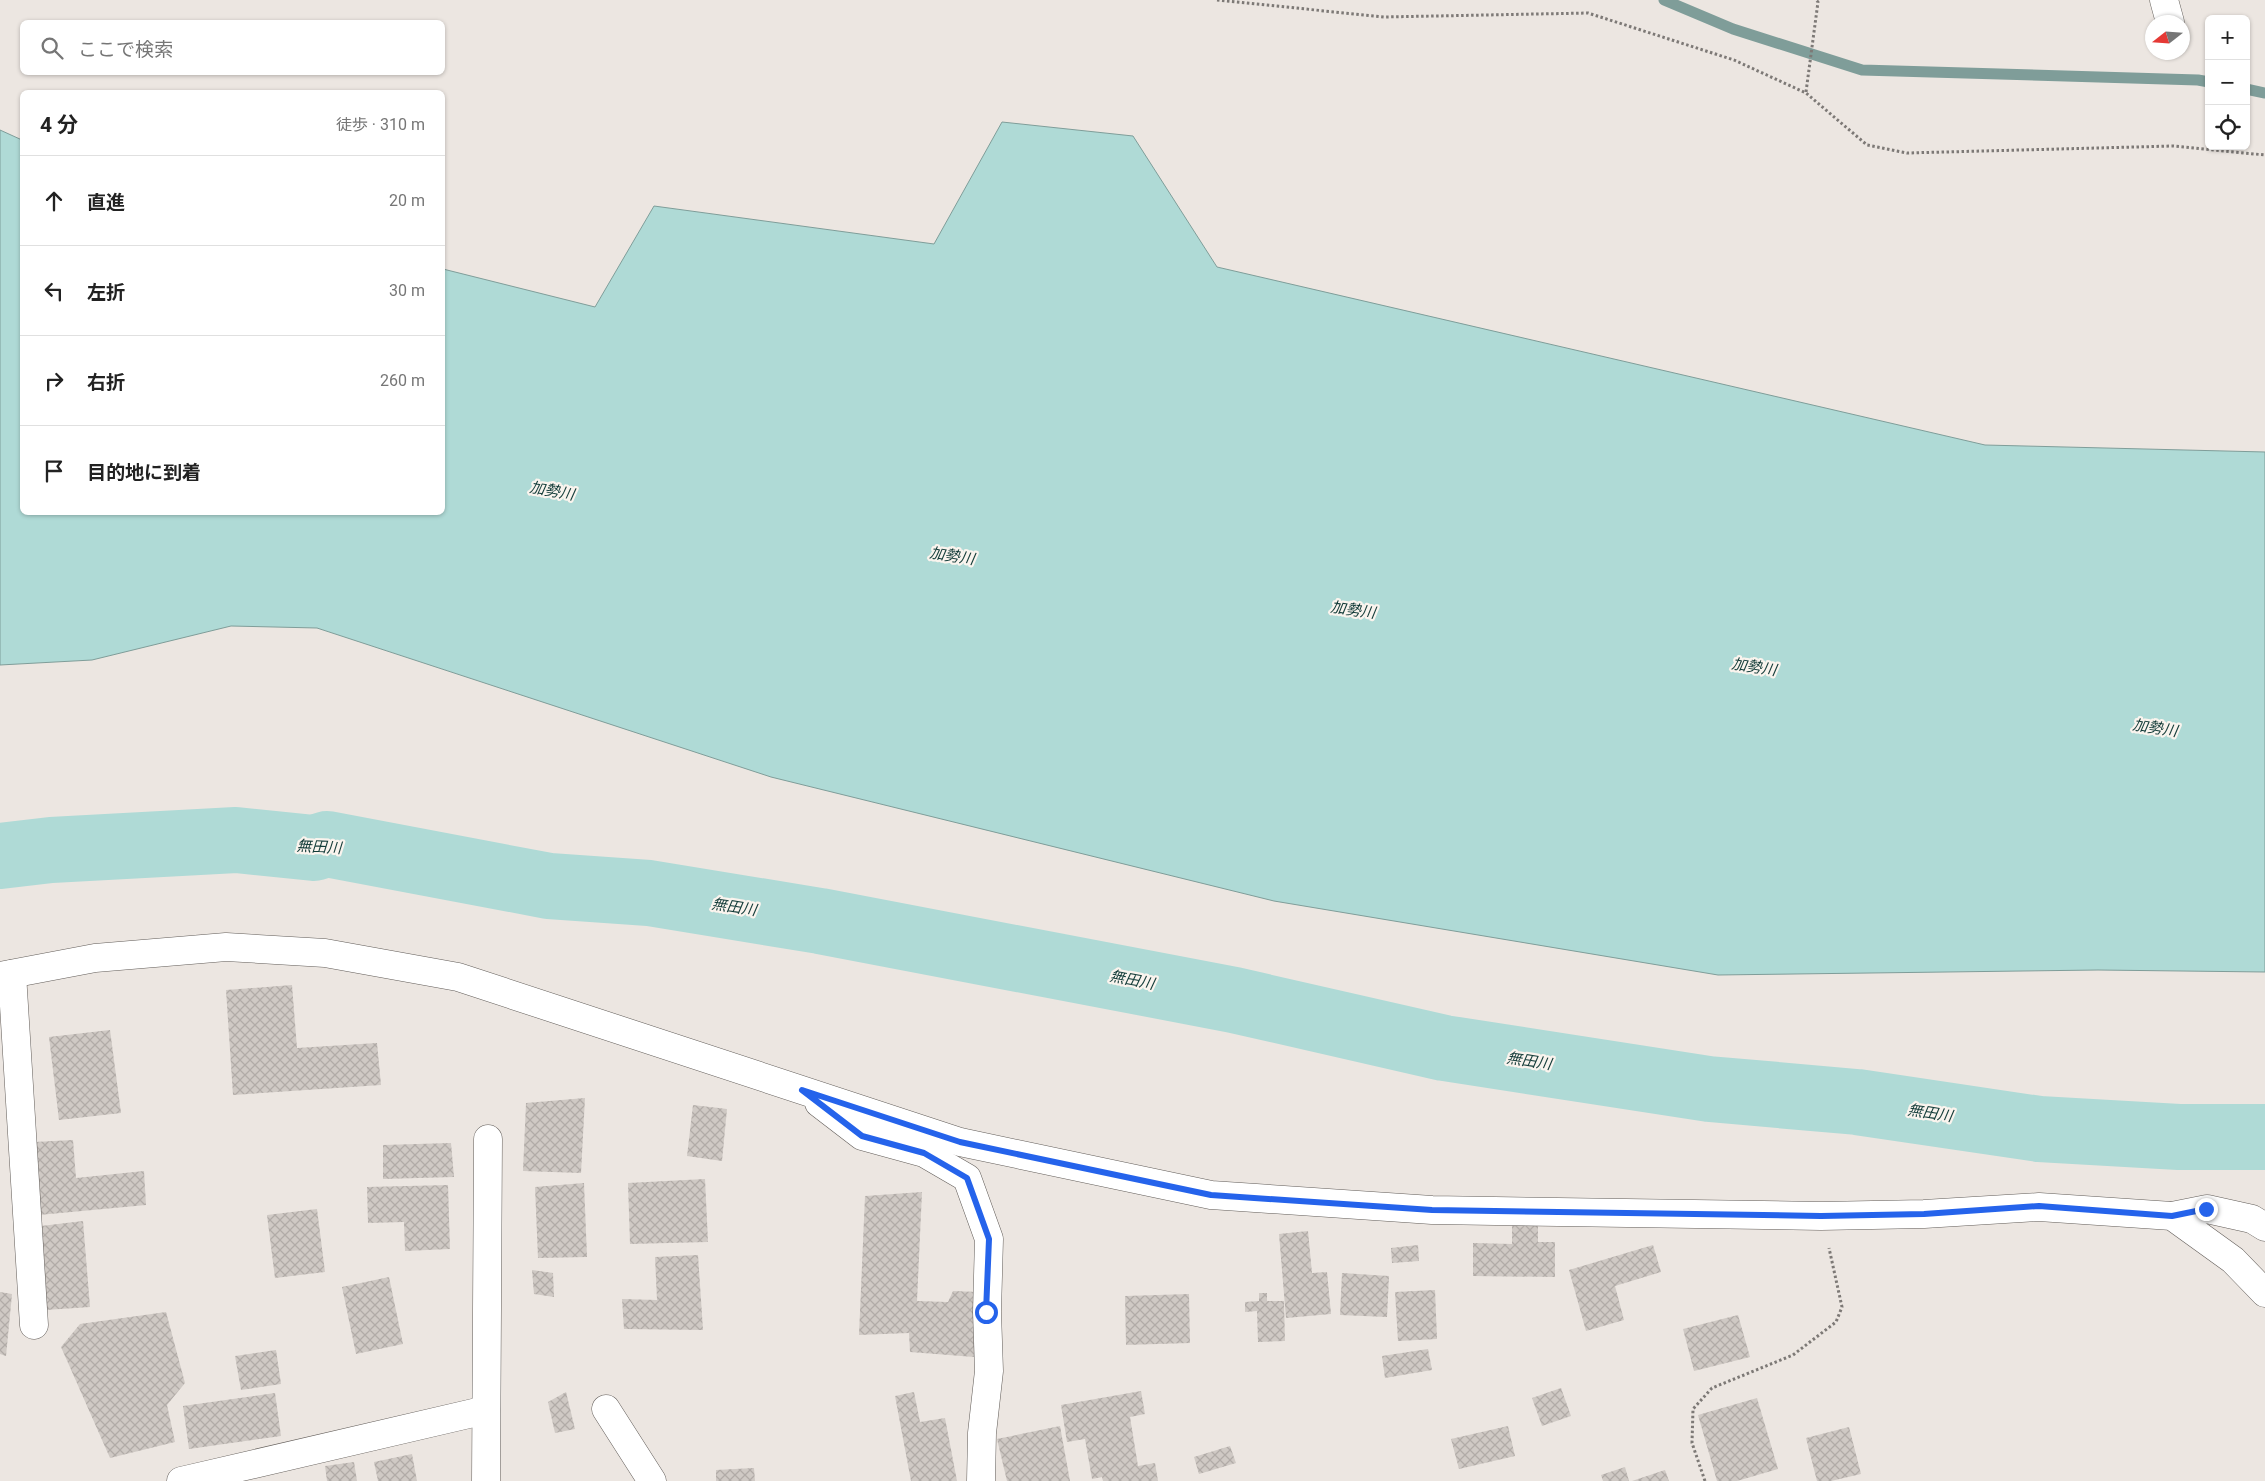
<!DOCTYPE html>
<html lang="ja">
<head>
<meta charset="utf-8">
<style>
	:root { --surface:#fff; --page:#f6f6f6; --text:#222; --muted:#767676; --line:#e0e0e0 }
	body { margin:0; font-family:Roboto,"Noto Sans JP",sans-serif; background:var(--page); color:var(--text) }
	.controls { position:absolute; right:15px; top:15px; display:grid; overflow:hidden; border-radius:8px; box-shadow:0 1px 4px #0004 }
	.controls button { width:45px; height:45px; display:grid; place-items:center; padding:0; border:0; border-bottom:1px solid var(--line); background:var(--surface); color:var(--text); font:25px sans-serif }
	.compass { position:absolute; left:2145px; top:15px; width:45px; height:45px; border-radius:50%; background:var(--surface); box-shadow:0 1px 4px #0004; rotate:253deg }
	.stop { position:absolute; width:15px; height:15px; margin:-11px; border:4px solid #2563eb; border-radius:50%; background:#fff }
	.stop.end { background:#2563eb; border-color:#fff; box-shadow:0 1px 5px #0008 }
	.list { margin:0; padding:0; list-style:none }
	h2 { display:flex; justify-content:space-between; align-items:center; height:65px; margin:0; padding:0 20px; font-size:21px }
	h2 small { font-size:16px; font-weight:400; color:var(--muted) }
	.list li { display:grid; grid-template-columns:32px 1fr auto; gap:15px; align-items:center; box-sizing:border-box; height:90px; padding:0 20px; border-top:1px solid var(--line) }
	.list b { display:block; font-size:19px; white-space:nowrap }
	.list em { font-size:16px; font-style:normal; color:var(--muted) }
	.icon { flex:none; width:28px; height:28px; fill:none; stroke:currentColor; stroke-width:2; stroke-linecap:round; stroke-linejoin:round }
	.map { position:relative; flex:none; width:2265px; height:1481px; overflow:hidden }
	.search { position:absolute; background:var(--surface); box-shadow:0 1px 4px #0004; left:20px; top:20px; width:425px; height:55px; display:flex; align-items:center; gap:12px; box-sizing:border-box; padding:0 18px; border-radius:8px; color:var(--muted); font-size:19px }
	.panel { position:absolute; background:var(--surface); box-shadow:0 1px 4px #0004; left:20px; top:90px; width:425px; height:425px; border-radius:8px }
	.map>svg:first-child { display:block }
</style>
</head>
<body>
<div class="map">
<svg width="2265" height="1481" viewBox="0 0 2265 1481">
	<defs>
		<pattern id="building-cross-hatch" width="8" height="8" patternUnits="userSpaceOnUse" patternTransform="scale(1.25)"><rect width="8" height="8" fill="#cfc9c4"/><path d="M0 0l8 8M0 8l8-8" fill="none" stroke="#b1aba7"/></pattern>
	</defs>
	<rect width="100%" height="100%" fill="#ece6e1"/>
	<polygon fill="#afdad6" stroke="#7f9d99" points="1002,122 1133,136 1217,267 1985,445 2265,452 2265,972 2098,970 1718,975 1274,901 771,777 317,628 231,626 92,660 0,665 0,130 22,140 22,512 442,512 443,269 595,307 654,206 934,244"/>
	<g fill="none" stroke-linecap="round" stroke-linejoin="round">
		<g stroke="#7f9d99" stroke-width="11">
			<polyline points="1664,0 1733,29 1862,70 2198,80 2209,82"/>
			<polyline points="2246,89 2265,93"/>
		</g>
		<polyline stroke="#afdad6" stroke-width="66" points="0,856 51,850 236,840 314,848 327,844 549,886 649,893 820,921 1234,1000 1444,1048 1709,1089 1857,1102 2039,1129 2179,1137 2265,1137"/>
	</g>
	<g fill="url(#building-cross-hatch)">
		<polygon points="292,985 297,1048 377,1043 381,1085 233,1095 226,990"/>
		<polygon points="110,1030 121,1113 59,1120 49,1037"/>
		<polygon points="585,1098 581,1173 523,1171 526,1103"/>
		<polygon points="693,1105 727,1109 722,1161 687,1156"/>
		<polygon points="73,1140 76,1178 144,1171 146,1205 39,1215 34,1142"/>
		<polygon points="451,1143 454,1177 383,1179 383,1145"/>
		<polygon points="705,1179 708,1242 630,1244 628,1183"/>
		<polygon points="584,1183 587,1257 538,1258 535,1187"/>
		<polygon points="448,1185 450,1249 405,1251 404,1222 368,1223 367,1187"/>
		<polygon points="922,1192 917,1301 948,1302 953,1291 979,1292 974,1357 910,1352 909,1333 859,1335 865,1196"/>
		<polygon points="317,1209 325,1272 275,1278 267,1215"/>
		<polygon points="1512,1219 1538,1219 1538,1242 1555,1242 1555,1277 1473,1276 1473,1243 1512,1244"/>
		<polygon points="83,1221 90,1307 46,1310 41,1226"/>
		<polygon points="1308,1231 1312,1273 1327,1272 1331,1314 1286,1318 1279,1234"/>
		<polygon points="1418,1245 1419,1261 1392,1263 1391,1248"/>
		<polygon points="1653,1245 1661,1272 1615,1286 1624,1320 1586,1331 1569,1270"/>
		<polygon points="698,1255 703,1330 624,1329 622,1299 657,1300 655,1257"/>
		<polygon points="532,1270 553,1273 554,1297 534,1294"/>
		<polygon points="1342,1273 1389,1276 1387,1317 1340,1315"/>
		<polygon points="389,1277 403,1344 356,1354 342,1287"/>
		<polygon points="1435,1290 1437,1339 1398,1341 1395,1292"/>
		<polygon points="0,1292 12,1294 6,1356 0,1354"/>
		<polygon points="1259,1293 1267,1293 1267,1301 1284,1301 1285,1341 1258,1342 1257,1311 1245,1312 1245,1302 1259,1301"/>
		<polygon points="1189,1294 1190,1343 1126,1345 1125,1296"/>
		<polygon points="166,1312 185,1383 167,1405 175,1442 110,1458 61,1347 80,1324"/>
		<polygon points="1738,1315 1750,1357 1694,1371 1683,1329"/>
		<polygon points="1428,1349 1432,1370 1385,1378 1382,1356"/>
		<polygon points="276,1350 281,1384 241,1390 235,1356"/>
		<polygon points="1561,1388 1571,1416 1542,1426 1532,1398"/>
		<polygon points="1141,1391 1145,1414 1130,1417 1138,1466 1155,1463 1158,1481 1103,1481 1102,1477 1092,1479 1085,1439 1067,1442 1061,1405"/>
		<polygon points="566,1392 575,1429 555,1433 548,1402"/>
		<polygon points="914,1392 920,1422 945,1418 957,1481 911,1481 895,1396"/>
		<polygon points="275,1393 281,1436 189,1449 183,1406"/>
		<polygon points="1757,1398 1778,1469 1737,1481 1717,1481 1698,1415"/>
		<polygon points="1060,1426 1070,1481 1007,1481 997,1439"/>
		<polygon points="1508,1426 1515,1456 1459,1469 1451,1439"/>
		<polygon points="1849,1427 1861,1474 1831,1481 1817,1481 1806,1438"/>
		<polygon points="1230,1446 1236,1463 1199,1474 1194,1457"/>
		<polygon points="412,1454 417,1481 378,1481 374,1462"/>
		<polygon points="354,1462 357,1481 327,1481 325,1466"/>
		<polygon points="1625,1467 1629,1481 1603,1481 1601,1475"/>
		<polygon points="754,1468 755,1481 716,1481 716,1470"/>
		<polygon points="1665,1470 1669,1481 1632,1481"/>
	</g>
	<g fill="none" stroke-linecap="round" stroke-linejoin="round">
		<defs>
			<g id="street">
				<polyline points="2164,0 2170,22"/>
				<polyline points="12,974 34,1325"/>
				<polyline points="0,976 95,958 226,947 325,953 458,977 960,1142 1211,1195 1432,1210 1821,1216 1924,1214 2039,1207 2172,1216 2233,1260 2265,1293"/>
				<polyline points="819,1103 862,1136 924,1153 967,1178 989,1239 987,1312 989,1371 982,1433 981,1481"/>
				<polyline points="2172,1216 2207,1209 2252,1219 2265,1227"/>
				<polyline points="606,1409 652,1481"/>
				<polyline points="181,1481 486,1410"/>
				<polyline points="486,1481 488,1139"/>
			</g>
		</defs>
		<use href="#street" stroke="#625d59" stroke-width="29"/>
		<g stroke="#7d7976" stroke-width="3" stroke-dasharray="2.5 2.5" stroke-linecap="butt">
			<polyline points="1217,0 1384,17 1588,13 1734,60 1806,93 1867,145 1907,153 2173,146 2265,155"/>
			<polyline points="1806,92 1818,2 1816,0"/>
			<polyline points="1705,1481 1692,1443 1693,1409 1712,1388 1793,1355 1836,1322 1842,1307 1829,1248"/>
		</g>
		<use href="#street" stroke="#fff" stroke-width="28"/>
	</g>
	<g fill="none" stroke-linecap="round" stroke-linejoin="round">
		<polyline stroke="#2563eb" stroke-width="6" points="986,1312 989,1239 967,1178 924,1153 862,1136 802,1090 960,1142 1211,1195 1432,1210 1821,1216 1924,1214 2039,1206 2172,1216 2206,1209"/>
	</g>
	<g text-anchor="middle" stroke-width="4.5" stroke-linejoin="round" paint-order="stroke">
		<g font-size="15" font-style="italic" fill="#123b38" stroke="#faf4ee">
			<text transform="translate(552 491) rotate(10)" y="5">加勢川</text>
			<text transform="translate(952 556) rotate(9)" y="5">加勢川</text>
			<text transform="translate(1353 610) rotate(8)" y="5">加勢川</text>
			<text transform="translate(1754 667) rotate(9)" y="5">加勢川</text>
			<text transform="translate(2155 728) rotate(9)" y="5">加勢川</text>
			<text transform="translate(319 847) rotate(3)" y="5">無田川</text>
			<text transform="translate(734 907) rotate(9)" y="5">無田川</text>
			<text transform="translate(1132 980) rotate(11)" y="5">無田川</text>
			<text transform="translate(1529 1061) rotate(9)" y="5">無田川</text>
			<text transform="translate(1930 1113) rotate(9)" y="5">無田川</text>
		</g>
	</g>
</svg>
<div class="controls">
<button>+</button>
<button>−</button>
<button><svg class="icon" aria-label="locate" viewBox="0 0 24 24"><circle cx="12" cy="12" r="6"/><path d="M12 2v4M12 18v4M2 12h4M18 12h4"/></svg></button>
</div>
<svg class="compass" viewBox="-18 -18 36 36"><path d="M0-13l5 13h-10z" fill="#e53935"/><path d="M0 13l5-13h-10z" fill="#767676"/></svg>
<div class="stop" style="left:986px;top:1312px"></div>
<div class="stop end" style="left:2206px;top:1209px"></div>
<div class="search"><svg class="icon" aria-label="search" viewBox="0 0 24 24"><circle cx="10" cy="10" r="6"/><path d="M15 15l6 6"/></svg>ここで検索</div>
<section class="panel">
<h2>4 分<small>徒歩 · 310 m</small></h2>
<ul class="list">
<li><svg class="icon" aria-label="ahead" viewBox="0 0 24 24"><path d="M12 20V5M6 11l6-6 6 6"/></svg><div><b>直進</b></div><em>20 m</em></li>
<li><svg class="icon" aria-label="left" viewBox="0 0 24 24"><path d="M17 20v-9H6M10 6l-5 5 5 5"/></svg><div><b>左折</b></div><em>30 m</em></li>
<li><svg class="icon" aria-label="right" viewBox="0 0 24 24"><path d="M7 20v-9h11M14 6l5 5-5 5"/></svg><div><b>右折</b></div><em>260 m</em></li>
<li><svg class="icon" aria-label="arrive" viewBox="0 0 24 24"><path d="M6 21V4h12l-3 4 3 4H6"/></svg><div><b>目的地に到着</b></div></li>
</ul>
</section>
</div>
</body>
</html>
